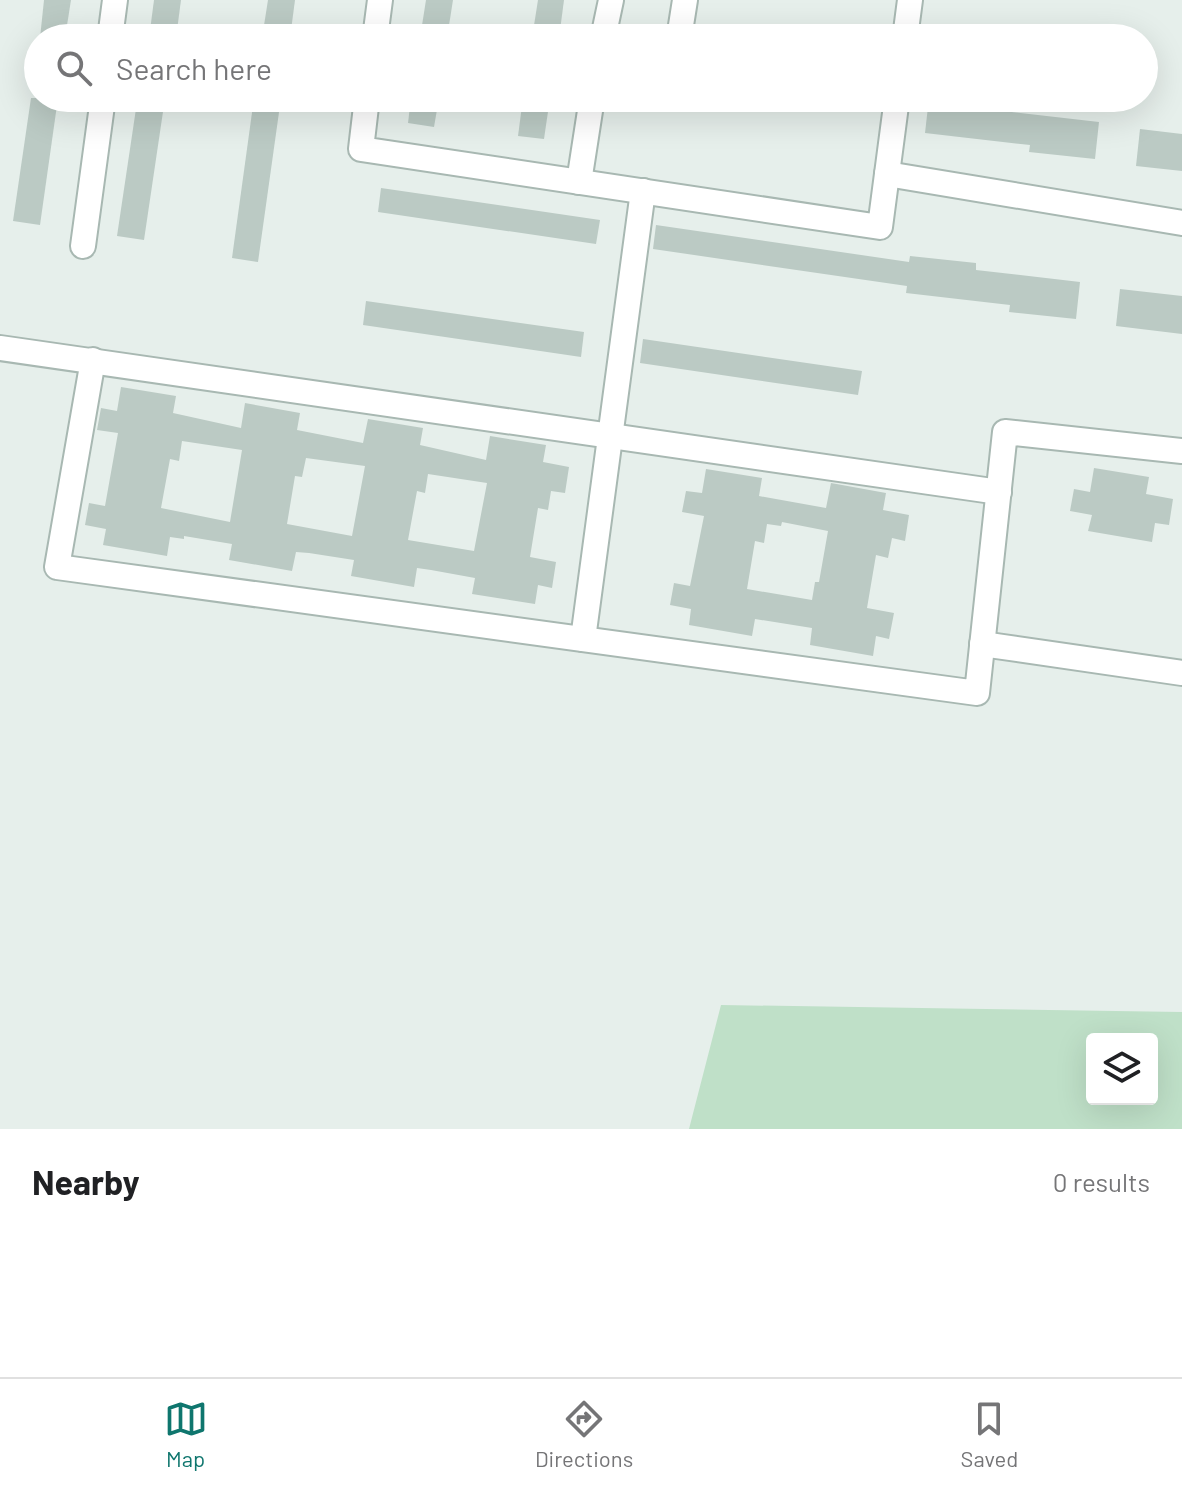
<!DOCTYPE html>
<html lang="en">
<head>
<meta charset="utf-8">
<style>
	:root { --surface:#fff; --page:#f2f2f2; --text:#202124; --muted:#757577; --line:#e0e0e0; --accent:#0f766e }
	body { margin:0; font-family:Barlow,sans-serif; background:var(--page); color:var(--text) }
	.controls { position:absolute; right:24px; bottom:24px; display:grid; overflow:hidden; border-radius:8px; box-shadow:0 8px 32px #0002 }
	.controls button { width:72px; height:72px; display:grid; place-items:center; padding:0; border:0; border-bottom:2px solid var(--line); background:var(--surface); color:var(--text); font:40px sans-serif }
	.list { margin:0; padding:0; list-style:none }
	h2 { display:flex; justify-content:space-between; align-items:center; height:104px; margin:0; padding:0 32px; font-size:34px }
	h2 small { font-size:26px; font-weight:400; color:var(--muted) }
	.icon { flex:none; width:44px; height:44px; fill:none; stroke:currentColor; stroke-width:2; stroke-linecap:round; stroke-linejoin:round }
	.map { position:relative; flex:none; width:1182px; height:1129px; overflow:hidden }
	.search { position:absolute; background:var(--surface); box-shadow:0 8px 32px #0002; left:24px; right:24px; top:24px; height:88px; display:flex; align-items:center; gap:20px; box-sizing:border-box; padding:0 28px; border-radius:44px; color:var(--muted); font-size:30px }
	.sheet { height:248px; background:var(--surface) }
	nav { display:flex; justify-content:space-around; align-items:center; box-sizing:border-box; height:112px; border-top:2px solid var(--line); background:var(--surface); font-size:22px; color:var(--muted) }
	nav a { display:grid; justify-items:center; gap:4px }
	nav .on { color:var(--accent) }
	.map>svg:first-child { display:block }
</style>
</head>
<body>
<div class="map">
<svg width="1182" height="1129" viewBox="0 0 1182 1129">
	<rect width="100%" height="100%" fill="#e6efeb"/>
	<path fill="#bfe0c8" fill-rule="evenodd" d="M721,1005L1182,1012V1129H689ZM1092,1039H1152V1099H1092Z"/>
	<g fill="#bbcac4" fill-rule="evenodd">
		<polygon points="44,0 71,0 65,38 40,38"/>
		<polygon points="154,0 181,0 176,38 149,38"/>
		<polygon points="268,0 295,0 290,38 262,38"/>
		<polygon points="426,0 453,0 447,38 420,38"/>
		<polygon points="538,0 564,0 559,38 532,38"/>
		<polygon points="31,98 58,98 40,225 13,221"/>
		<polygon points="254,98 281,98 258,262 232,258"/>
		<polygon points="411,98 439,98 434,127 408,123"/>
		<polygon points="523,98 550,98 544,139 518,136"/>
		<polygon points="929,98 996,103 995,110 1099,122 1095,159 1029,152 1030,145 925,133"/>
		<polygon points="137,102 164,105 144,240 117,236"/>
		<polygon points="1140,129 1182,134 1182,171 1136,166"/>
		<polygon points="381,188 600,220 596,244 378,212"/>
		<polygon points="656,225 909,262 910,256 976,263 976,270 1080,282 1076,319 1009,312 1010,305 906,293 907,286 653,249"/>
		<polygon points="1120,289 1182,296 1182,334 1116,326"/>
		<polygon points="366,301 584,332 581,357 363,325"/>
		<polygon points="643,339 862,371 858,395 640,363"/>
		<path d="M121,387L176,396L173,413L241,428L245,403L300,413L297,430L363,443L368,419L423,428L420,445L486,460L490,436L546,445L543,462L569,467L565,493L551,491L548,510L538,508L530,557L556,562L552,588L538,585L535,604L472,594L475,578L431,570L417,568L414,587L351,576L354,560L309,553L296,552L292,571L229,560L232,544L184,536V539L170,537L167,556L103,545L106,529L85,525L89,503L105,506L118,433L97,430L101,408L117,411ZM182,441L242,450L230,522L161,508L170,459L179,461ZM306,458L365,466L352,536L287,524L295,476L302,477ZM428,474L487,483L474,551L408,540L417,491L425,493Z"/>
		<polygon points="1094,468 1149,477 1146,494 1173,499 1169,525 1155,523 1152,542 1088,531 1092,515 1070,511 1074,489 1090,492"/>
		<path d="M706,469L762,478L759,496L826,508L831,483L886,493L883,510L909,515L905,541L892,538L888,558L876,555L867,608L894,613L889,639L876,636L873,656L810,645L812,628L755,619L752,636L689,625L691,609L670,605L674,583L690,586L704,516L682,512L686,491L702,493ZM782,522L828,531L819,582H815L812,600L747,589L755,541L764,543L767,524L781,526Z"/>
	</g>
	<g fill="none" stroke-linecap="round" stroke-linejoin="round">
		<defs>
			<g id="minor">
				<polyline points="110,38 115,0"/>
				<polyline points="375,38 380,0"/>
				<polyline points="603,38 611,0"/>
				<polyline points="679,38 685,0"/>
				<polyline points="905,38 910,0"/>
				<polyline points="367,98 361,149 880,227 897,98"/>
				<polyline points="887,174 1182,223"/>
				<polyline points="579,182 592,98"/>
				<polyline points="83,246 103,98"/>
				<polyline points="0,348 999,492"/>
				<polyline points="93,360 57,567 977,693 1005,432 1182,451"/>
				<polyline points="583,639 643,191"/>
				<polyline points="982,644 1182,673"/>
			</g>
		</defs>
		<use href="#minor" stroke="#a8b8b2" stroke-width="28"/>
		<use href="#minor" stroke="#fff" stroke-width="24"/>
	</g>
</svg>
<div class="controls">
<button><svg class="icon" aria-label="layers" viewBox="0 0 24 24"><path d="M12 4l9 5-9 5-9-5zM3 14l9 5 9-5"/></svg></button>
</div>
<div class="search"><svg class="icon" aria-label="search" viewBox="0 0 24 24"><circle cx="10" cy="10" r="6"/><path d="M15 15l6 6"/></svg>Search here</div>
</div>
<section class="sheet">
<h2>Nearby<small>0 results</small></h2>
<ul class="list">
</ul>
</section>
<nav>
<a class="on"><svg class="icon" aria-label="map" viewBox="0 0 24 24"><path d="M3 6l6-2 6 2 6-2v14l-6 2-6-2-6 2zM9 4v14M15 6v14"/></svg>Map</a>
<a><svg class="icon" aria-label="directions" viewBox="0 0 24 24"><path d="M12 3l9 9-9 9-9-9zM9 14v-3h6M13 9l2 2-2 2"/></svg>Directions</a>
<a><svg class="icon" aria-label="saved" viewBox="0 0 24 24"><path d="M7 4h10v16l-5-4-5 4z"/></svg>Saved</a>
</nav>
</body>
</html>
